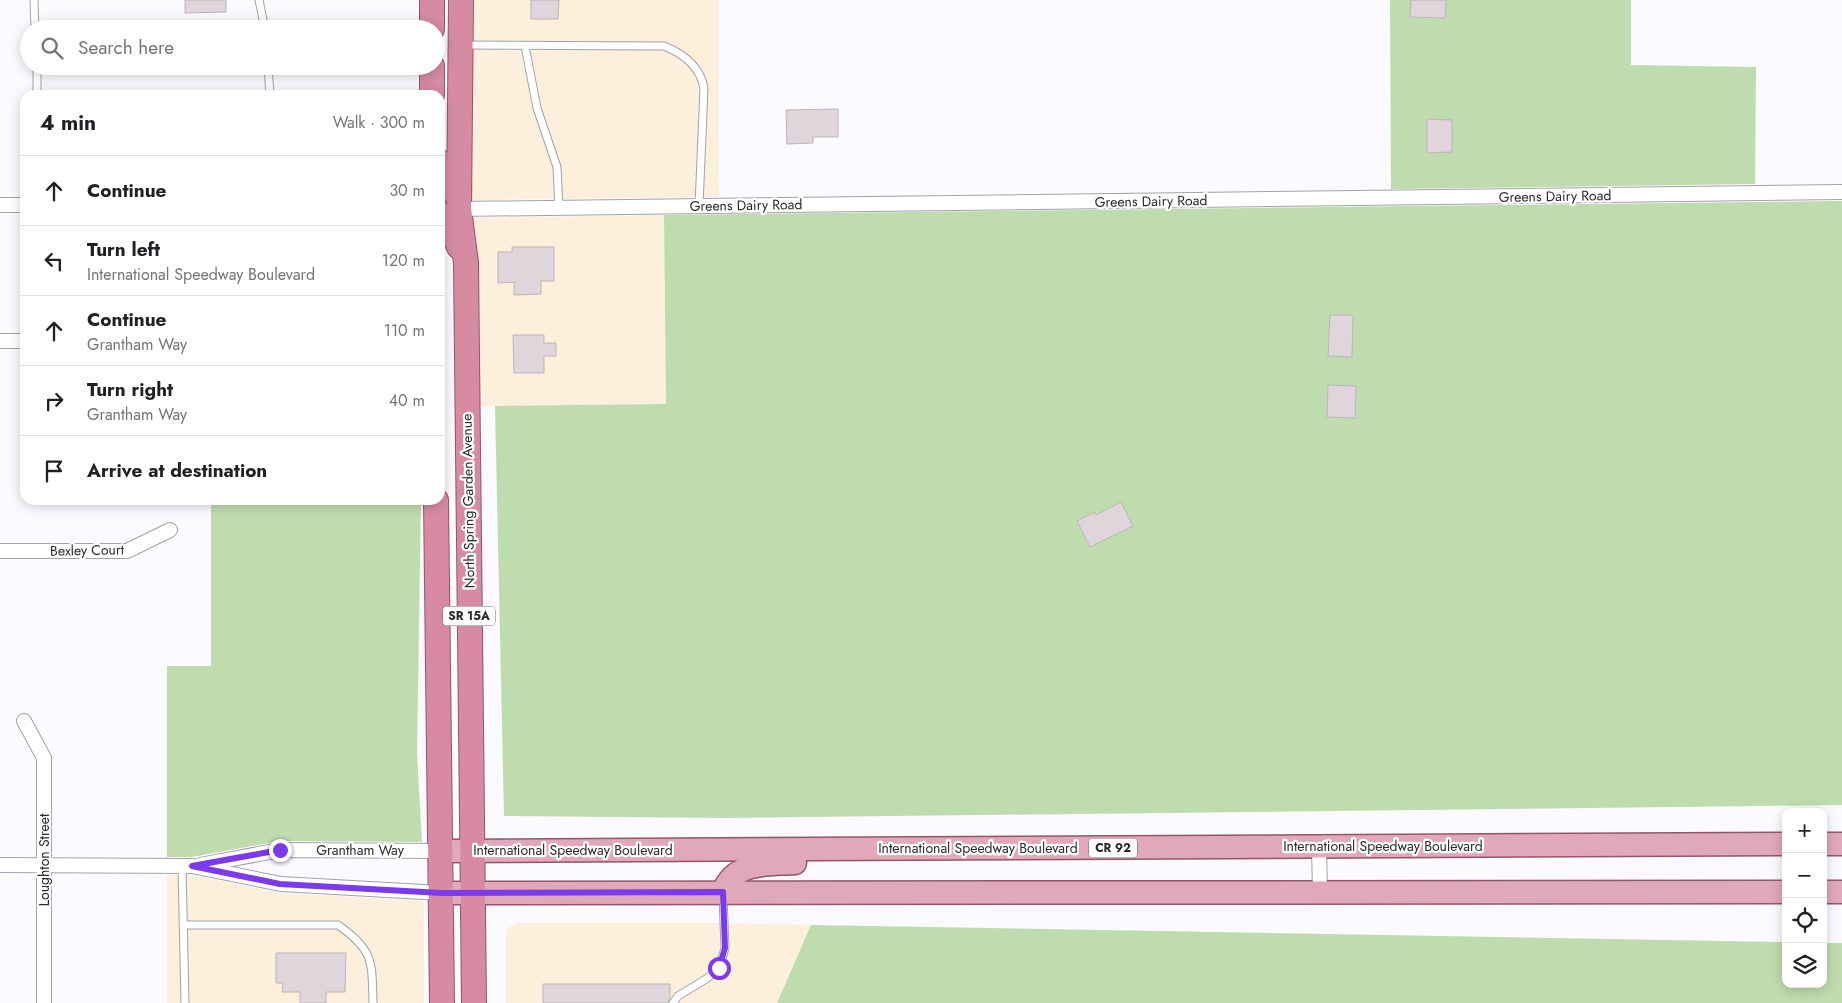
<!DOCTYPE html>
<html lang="en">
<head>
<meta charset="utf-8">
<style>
	:root { --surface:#fff; --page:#f6f6f6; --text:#202124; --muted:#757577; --line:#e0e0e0 }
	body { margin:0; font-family:Jost,sans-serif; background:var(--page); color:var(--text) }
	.controls { position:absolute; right:15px; bottom:15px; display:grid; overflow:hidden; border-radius:10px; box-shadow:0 2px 12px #0003 }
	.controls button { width:45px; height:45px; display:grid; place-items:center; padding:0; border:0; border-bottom:1px solid var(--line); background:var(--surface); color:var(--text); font:25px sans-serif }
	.stop { position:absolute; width:15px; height:15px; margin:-11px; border:4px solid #7c3aed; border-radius:50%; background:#fff }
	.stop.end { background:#7c3aed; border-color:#fff; box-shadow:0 1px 5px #0008 }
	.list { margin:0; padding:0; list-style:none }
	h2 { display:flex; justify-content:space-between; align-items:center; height:65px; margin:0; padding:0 20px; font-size:21px }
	h2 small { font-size:16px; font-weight:400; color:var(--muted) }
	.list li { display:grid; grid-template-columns:32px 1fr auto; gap:15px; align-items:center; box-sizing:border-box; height:70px; padding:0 20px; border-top:1px solid var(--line) }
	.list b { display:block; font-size:19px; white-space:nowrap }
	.list p { margin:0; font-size:16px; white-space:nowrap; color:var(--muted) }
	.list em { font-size:16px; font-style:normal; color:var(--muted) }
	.icon { flex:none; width:28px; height:28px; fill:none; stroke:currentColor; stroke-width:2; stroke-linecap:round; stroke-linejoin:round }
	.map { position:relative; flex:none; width:1842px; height:1003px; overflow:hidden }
	.search { position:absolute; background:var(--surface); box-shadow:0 2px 12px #0003; left:20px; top:20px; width:425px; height:55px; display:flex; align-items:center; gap:12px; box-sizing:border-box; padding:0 18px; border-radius:28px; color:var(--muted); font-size:19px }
	.panel { position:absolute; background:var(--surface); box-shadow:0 2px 12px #0003; left:20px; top:90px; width:425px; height:415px; border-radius:15px }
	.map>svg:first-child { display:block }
</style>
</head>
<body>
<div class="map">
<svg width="1842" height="1003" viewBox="0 0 1842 1003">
	<rect width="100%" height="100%" fill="#fbfafe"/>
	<g fill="#fcefdb">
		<polygon points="469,0 719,0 719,197 467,200"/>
		<polygon points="664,215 666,404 475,406 468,218"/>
		<polygon points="167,875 192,875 280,893 424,901 424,1003 167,1003"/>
		<polygon points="516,923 723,923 811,925 777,1003 506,1003 506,930"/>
	</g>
	<g fill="#bedcad">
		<polygon points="1390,0 1631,0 1631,65 1756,67 1755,184 1391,189"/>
		<polygon points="1842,201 1842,805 728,818 504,816 495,406 666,404 664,215"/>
		<polygon points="211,500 421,500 417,753 422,842 280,841 192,857 167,857 167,666 211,666"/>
		<polygon points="811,925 1786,942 1786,984 1823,984 1823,943 1842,943 1842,1003 777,1003"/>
	</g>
	<g fill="#e0d5da" stroke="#bfb4b9">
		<polygon points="185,0 226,0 226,12 185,13"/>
		<polygon points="531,0 559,0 558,19 531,19"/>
		<polygon points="1411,0 1446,0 1445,18 1410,17"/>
		<polygon points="838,109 838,137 813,137 813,143 787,144 786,110"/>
		<polygon points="1427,119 1452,120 1452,152 1427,153"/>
		<polygon points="512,247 554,247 554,281 541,281 541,294 514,295 514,282 498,283 498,252 512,252"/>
		<polygon points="1330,315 1353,315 1352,357 1328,356"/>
		<polygon points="513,335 544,335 544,343 556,343 556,356 544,356 544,373 514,373"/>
		<polygon points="1328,385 1356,386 1355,418 1327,417"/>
		<polygon points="1121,502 1133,526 1090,547 1077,521 1095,512 1096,515"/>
		<polygon points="276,953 346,953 345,992 326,992 326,1003 300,1003 300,992 282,992 283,983 276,983"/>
		<polygon points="543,984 670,984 670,998 668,1003 543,1003"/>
	</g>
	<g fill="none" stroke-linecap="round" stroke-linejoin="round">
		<defs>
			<g id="service">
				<polyline points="34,0 35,29"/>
				<polyline points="259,0 265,29"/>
				<path d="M464,45L664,46C684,54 700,66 704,88L699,206"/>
				<polyline points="525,46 537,108 557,167 559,208"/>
				<polyline points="37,66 37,95"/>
				<polyline points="268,66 270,95"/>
				<polyline points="182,866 185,1003"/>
				<path d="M183,925H338C374,950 372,962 373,1003"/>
				<polyline points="673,1003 678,996 706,979 719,969 725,948 723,896"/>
			</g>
			<g id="minor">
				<polyline points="0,205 25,205"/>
				<polyline points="459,209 1842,192"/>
				<polyline points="0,341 25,341"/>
				<polyline points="0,551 127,551 170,530"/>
				<polyline points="24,721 44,758 44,1003"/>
				<polyline points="1319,847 1320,892"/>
				<polyline points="0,865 192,866 281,884 441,893"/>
				<polyline points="200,865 280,850 440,851"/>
			</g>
			<g id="primary">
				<polyline points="1823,844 1842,844"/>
				<polyline points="440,851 1786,844"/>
				<path d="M723,892C735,861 766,865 795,863"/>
				<polyline points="1823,892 1842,892"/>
				<polyline points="441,893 1786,892"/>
			</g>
			<g id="trunk">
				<polyline points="461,0 459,209 466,263 474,1003"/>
				<polyline points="432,29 432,0"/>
				<polyline points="432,95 432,66"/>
				<polyline points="440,162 457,196"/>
				<polyline points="440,214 451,229 459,247"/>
				<polyline points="436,500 442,1003"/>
			</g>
		</defs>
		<use href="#service" stroke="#a3a1ab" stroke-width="9"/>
		<use href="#minor" stroke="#a3a1ab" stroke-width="16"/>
		<use href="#primary" stroke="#935669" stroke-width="25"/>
		<use href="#trunk" stroke="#935669" stroke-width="26"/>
		<use href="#service" stroke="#fff" stroke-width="7"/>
		<use href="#minor" stroke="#fff" stroke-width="14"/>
		<use href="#primary" stroke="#e0a8b9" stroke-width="22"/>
		<use href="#trunk" stroke="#d68ba2" stroke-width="24"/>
	</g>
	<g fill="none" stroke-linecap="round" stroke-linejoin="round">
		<polyline stroke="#7c3aed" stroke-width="6" points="280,850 192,866 280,884 441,893 723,892 725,948 719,968"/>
	</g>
	<g text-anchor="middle" stroke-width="4.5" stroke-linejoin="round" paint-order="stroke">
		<g fill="#fff" stroke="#6a696c" stroke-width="1">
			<rect x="443" y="606.5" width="52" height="19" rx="4"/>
			<rect x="1089" y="838.5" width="48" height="19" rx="4"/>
		</g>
		<g font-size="12" font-weight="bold" fill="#2a292d">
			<text x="469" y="620">SR 15A</text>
			<text x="1113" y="852">CR 92</text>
		</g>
		<g font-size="14" fill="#2a292d" stroke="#fff">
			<text transform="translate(1555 196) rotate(-1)" y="5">Greens Dairy Road</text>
			<text transform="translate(1151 201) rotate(-1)" y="5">Greens Dairy Road</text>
			<text transform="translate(746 205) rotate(-1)" y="5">Greens Dairy Road</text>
			<text transform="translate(468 501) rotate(-91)" y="5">North Spring Garden Avenue</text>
			<text transform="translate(87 550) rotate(-1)" y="5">Bexley Court</text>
			<text x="1383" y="851">International Speedway Boulevard</text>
			<text x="978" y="853">International Speedway Boulevard</text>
			<text x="360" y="855">Grantham Way</text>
			<text x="573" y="855">International Speedway Boulevard</text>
			<text transform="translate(44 860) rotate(-90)" y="5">Loughton Street</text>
		</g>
	</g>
</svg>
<div class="controls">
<button>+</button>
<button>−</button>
<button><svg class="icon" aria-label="locate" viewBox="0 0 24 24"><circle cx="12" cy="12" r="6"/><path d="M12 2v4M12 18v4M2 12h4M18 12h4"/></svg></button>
<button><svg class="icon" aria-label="layers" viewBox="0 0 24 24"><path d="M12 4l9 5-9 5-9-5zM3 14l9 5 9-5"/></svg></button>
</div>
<div class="stop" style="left:719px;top:968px"></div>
<div class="stop end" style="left:280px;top:850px"></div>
<div class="search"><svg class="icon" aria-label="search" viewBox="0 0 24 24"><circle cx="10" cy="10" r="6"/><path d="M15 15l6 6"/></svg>Search here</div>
<section class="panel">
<h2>4 min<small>Walk · 300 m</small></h2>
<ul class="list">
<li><svg class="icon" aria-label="ahead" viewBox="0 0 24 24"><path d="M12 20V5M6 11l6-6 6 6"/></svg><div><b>Continue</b></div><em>30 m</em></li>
<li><svg class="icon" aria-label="left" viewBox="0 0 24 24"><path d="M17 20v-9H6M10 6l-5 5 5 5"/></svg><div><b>Turn left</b><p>International Speedway Boulevard</p></div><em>120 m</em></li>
<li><svg class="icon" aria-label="ahead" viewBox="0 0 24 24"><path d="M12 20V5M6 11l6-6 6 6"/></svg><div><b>Continue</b><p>Grantham Way</p></div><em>110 m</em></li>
<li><svg class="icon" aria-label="right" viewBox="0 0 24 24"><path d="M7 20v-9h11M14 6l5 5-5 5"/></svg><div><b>Turn right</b><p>Grantham Way</p></div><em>40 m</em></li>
<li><svg class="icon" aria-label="arrive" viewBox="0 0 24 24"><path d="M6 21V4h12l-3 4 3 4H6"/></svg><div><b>Arrive at destination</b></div></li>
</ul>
</section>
</div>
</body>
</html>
